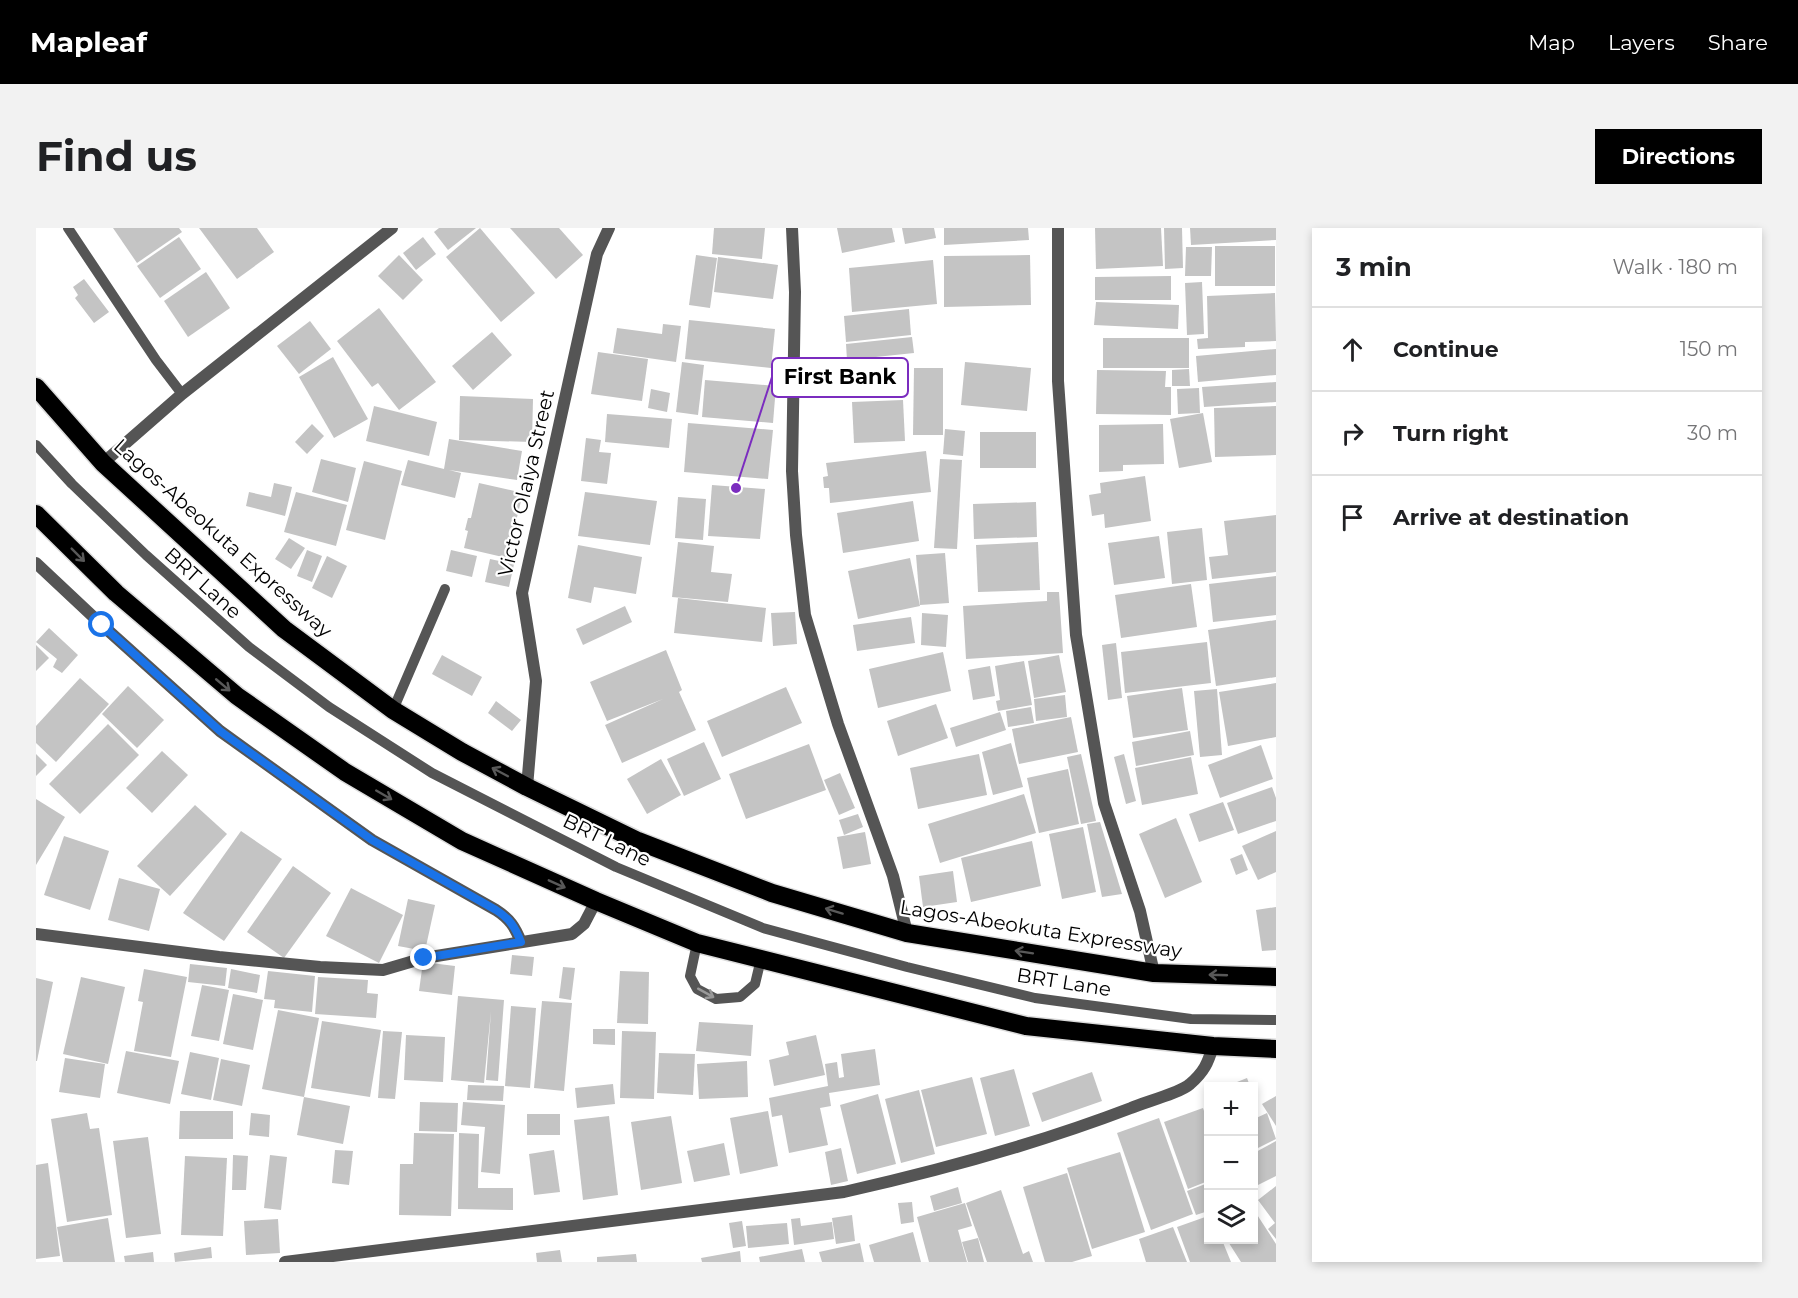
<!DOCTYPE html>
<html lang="en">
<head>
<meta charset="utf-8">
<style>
	:root { --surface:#fff; --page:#f2f2f2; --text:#202124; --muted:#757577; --line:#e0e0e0; --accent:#000 }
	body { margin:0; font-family:Montserrat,sans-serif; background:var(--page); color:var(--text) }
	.controls { position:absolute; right:18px; bottom:18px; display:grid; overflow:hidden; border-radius:0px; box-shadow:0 3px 9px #0003 }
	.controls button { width:54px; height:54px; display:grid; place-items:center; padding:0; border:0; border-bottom:2px solid var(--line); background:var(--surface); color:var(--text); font:30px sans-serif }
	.stop { position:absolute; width:18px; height:18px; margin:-14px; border:4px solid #1a73e8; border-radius:50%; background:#fff }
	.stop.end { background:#1a73e8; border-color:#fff; box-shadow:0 2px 6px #0008 }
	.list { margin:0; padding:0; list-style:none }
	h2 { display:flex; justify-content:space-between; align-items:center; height:78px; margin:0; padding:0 24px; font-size:26px }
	h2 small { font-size:20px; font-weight:400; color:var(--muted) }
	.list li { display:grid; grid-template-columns:39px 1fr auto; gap:18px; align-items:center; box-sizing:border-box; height:84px; padding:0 24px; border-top:2px solid var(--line) }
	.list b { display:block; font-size:22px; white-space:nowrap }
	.list em { font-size:20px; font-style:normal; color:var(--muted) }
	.icon { flex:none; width:33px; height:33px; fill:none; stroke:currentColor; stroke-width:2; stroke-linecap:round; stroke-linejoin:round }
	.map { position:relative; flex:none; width:1240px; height:1034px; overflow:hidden; border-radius:0px }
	header { display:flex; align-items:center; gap:36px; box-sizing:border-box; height:84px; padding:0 30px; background:var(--accent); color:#fff }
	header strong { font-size:28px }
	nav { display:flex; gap:33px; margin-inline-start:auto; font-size:21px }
	.intro { display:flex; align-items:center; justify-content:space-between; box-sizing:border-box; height:144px; padding:0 36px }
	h1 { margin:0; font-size:42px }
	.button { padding:15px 27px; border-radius:0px; background:var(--accent); color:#fff; font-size:21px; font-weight:700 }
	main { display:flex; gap:36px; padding:0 36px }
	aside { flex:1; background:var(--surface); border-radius:0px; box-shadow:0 3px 9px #0003 }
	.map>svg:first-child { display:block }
</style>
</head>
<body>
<header>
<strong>Mapleaf</strong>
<nav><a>Map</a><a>Layers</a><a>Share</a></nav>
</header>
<div class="intro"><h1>Find us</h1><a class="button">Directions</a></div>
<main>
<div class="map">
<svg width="1240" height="1034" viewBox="0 0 1240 1034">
	<rect width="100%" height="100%" fill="#fff"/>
	<g fill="#c4c4c4">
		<polygon points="77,0 143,0 146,4 101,35"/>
		<polygon points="163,0 221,0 238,24 201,51"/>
		<polygon points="403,0 440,0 412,22 398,4"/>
		<polygon points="444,0 499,65 465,94 410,29"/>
		<polygon points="474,0 523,0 547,27 520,51"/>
		<polygon points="678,0 729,0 726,31 676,26"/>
		<polygon points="801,0 856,0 859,14 806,25"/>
		<polygon points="866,0 898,0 900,10 869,16"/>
		<polygon points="908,0 992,0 993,12 908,17"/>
		<polygon points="1059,0 1125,0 1127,38 1060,41"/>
		<polygon points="1128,0 1146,0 1147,40 1129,41"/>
		<polygon points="1154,0 1240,0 1240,12 1155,17"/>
		<polygon points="143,9 165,41 124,70 101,38"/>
		<polygon points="387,9 400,26 380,42 367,25"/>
		<rect x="1179" y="18" width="60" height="40"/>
		<polygon points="1150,19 1176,19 1175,48 1149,48"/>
		<polygon points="363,27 387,52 367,72 342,48"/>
		<polygon points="660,27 681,30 674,80 653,77"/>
		<polygon points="994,27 995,77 908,79 908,28"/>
		<polygon points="682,29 742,37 737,71 678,64"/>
		<polygon points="897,32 901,76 816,84 813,40"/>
		<polygon points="170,44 194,80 152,109 128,73"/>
		<polygon points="1135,48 1135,72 1059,72 1059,49"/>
		<polygon points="48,51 73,84 58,95 39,70 42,67 37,59"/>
		<polygon points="1166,54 1168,106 1151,107 1149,55"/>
		<polygon points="1239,65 1240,113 1209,114 1209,119 1162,121 1161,111 1172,110 1171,68"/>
		<polygon points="1060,74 1143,77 1142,101 1058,97"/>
		<polygon points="343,80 400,154 363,182 342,155 336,159 301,113"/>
		<polygon points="873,81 875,107 810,114 808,88"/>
		<polygon points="653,92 739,101 735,140 649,131"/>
		<polygon points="274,93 295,121 263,146 241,118"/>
		<polygon points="627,96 645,98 640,134 577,125 581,100 626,106"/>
		<polygon points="456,104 476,127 437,162 416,138"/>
		<polygon points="876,109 878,125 811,132 810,116"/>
		<rect x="1067" y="110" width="86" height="30"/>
		<polygon points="1240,121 1240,147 1162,154 1160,128"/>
		<polygon points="562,124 612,131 606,173 555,166"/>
		<polygon points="297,129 332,191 298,210 263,149"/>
		<polygon points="646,134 668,137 662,187 640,184"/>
		<polygon points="929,134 995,140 991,183 925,177"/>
		<polygon points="878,140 907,140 907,207 877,207"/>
		<polygon points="1153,141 1154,158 1136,158 1136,142"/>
		<polygon points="1061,142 1130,143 1129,159 1135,159 1135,187 1060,186"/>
		<polygon points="669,152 740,158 737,195 666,189"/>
		<polygon points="1240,154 1240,174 1168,179 1166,159"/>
		<polygon points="1163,160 1164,185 1142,186 1141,161"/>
		<polygon points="615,161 634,165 631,184 612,180"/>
		<polygon points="424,168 497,171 496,214 423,212"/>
		<polygon points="867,172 869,213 818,215 816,174"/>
		<polygon points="338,178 401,194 393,228 330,213"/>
		<polygon points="1240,178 1240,227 1179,229 1178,180"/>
		<polygon points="1167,185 1176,234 1143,240 1134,191"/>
		<polygon points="571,186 636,191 633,220 569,214"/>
		<polygon points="652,195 737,202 732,251 648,244"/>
		<polygon points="276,196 288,208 271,226 259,214"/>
		<polygon points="1127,196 1128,236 1087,237 1087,243 1063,244 1063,197"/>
		<polygon points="909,201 929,203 927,228 907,226"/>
		<rect x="944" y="204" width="56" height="36"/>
		<polygon points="550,210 565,212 563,224 575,225 571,256 545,253"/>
		<polygon points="413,211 486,223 481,252 413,242 425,245 419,270 365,257 372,232 408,241"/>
		<polygon points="890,223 895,264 794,275 793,260 788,260 787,249 792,248 790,235"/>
		<polygon points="285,231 320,240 312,274 276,264"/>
		<polygon points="904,231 926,232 921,321 898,320"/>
		<polygon points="328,233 366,243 349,312 310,302"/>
		<polygon points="1109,248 1115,293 1069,300 1068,286 1056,288 1053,267 1065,265 1064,255"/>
		<polygon points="238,255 256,259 249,288 210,278 213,264 235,269"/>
		<polygon points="443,255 487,265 471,330 428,320 432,303 429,302 432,290 435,290"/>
		<polygon points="676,257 729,261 724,311 672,308"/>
		<polygon points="260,264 311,277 300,318 248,304"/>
		<polygon points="549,264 621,273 614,317 542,308"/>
		<polygon points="642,269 670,271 667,312 639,310"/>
		<polygon points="877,273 883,313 807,325 801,285"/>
		<polygon points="1000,274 1001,309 938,311 937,276"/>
		<polygon points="1240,287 1240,344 1176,351 1173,329 1192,327 1188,293"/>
		<polygon points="1166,300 1171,352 1136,356 1131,304"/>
		<polygon points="1123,308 1129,350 1078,357 1072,315"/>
		<polygon points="253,310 269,320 255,341 239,331"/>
		<polygon points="642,314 678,318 675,344 696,346 692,374 636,369"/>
		<polygon points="1002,314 1004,362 942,364 940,317"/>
		<polygon points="542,317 606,329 600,366 558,359 555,375 532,370"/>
		<polygon points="271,322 286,328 276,354 261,348"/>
		<polygon points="415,322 441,328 436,349 410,343"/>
		<polygon points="909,325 913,375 884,377 880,327"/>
		<polygon points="291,328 311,338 296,370 276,360"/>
		<polygon points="874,330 884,378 822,391 812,343"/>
		<polygon points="454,331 478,336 473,359 449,354"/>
		<polygon points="1240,348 1240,387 1177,394 1173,356"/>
		<polygon points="1155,356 1161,399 1085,410 1079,367"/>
		<polygon points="1011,364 1023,364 1027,425 930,431 927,378 1011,373"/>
		<polygon points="642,370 730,380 726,414 638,405"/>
		<polygon points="589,378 596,394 547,417 540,401"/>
		<polygon points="759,384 761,416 737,418 735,385"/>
		<polygon points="886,385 912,387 910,419 885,417"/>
		<polygon points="875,389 879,415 821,423 817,397"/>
		<polygon points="1240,392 1240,449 1180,458 1172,402"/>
		<polygon points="13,400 42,427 26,445 17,439 21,431 0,414"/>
		<polygon points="1171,414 1175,455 1089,465 1085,424"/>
		<polygon points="1080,415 1086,470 1072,472 1066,417"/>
		<polygon points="0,417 13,430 0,443"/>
		<polygon points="630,422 646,462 643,464 660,502 586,535 569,497 627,471 571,493 554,454"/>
		<polygon points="907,424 915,463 842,480 833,441"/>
		<polygon points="406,427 446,449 436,468 396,446"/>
		<polygon points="1023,427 1030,464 998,470 992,433"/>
		<polygon points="988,433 996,477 962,483 960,473 964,472 959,438"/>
		<polygon points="954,438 959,468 937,472 932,442"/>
		<polygon points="44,450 73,476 20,534 0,515 0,498"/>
		<polygon points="1240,455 1240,509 1192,518 1183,464"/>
		<polygon points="92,458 128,492 101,520 66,486"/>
		<polygon points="750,459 766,495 686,529 671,493"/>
		<polygon points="1146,460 1152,502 1097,510 1091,468"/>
		<polygon points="1181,461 1186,527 1164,529 1158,463"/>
		<polygon points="1029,467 1031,489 1000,493 998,471"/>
		<polygon points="460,473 485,492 476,503 452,485"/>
		<polygon points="900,476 912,510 862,528 851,493"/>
		<polygon points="995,479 998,495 972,499 970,483"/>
		<polygon points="964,484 970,502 920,519 914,500"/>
		<polygon points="1035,489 1042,524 983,536 976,501"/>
		<polygon points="72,496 103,527 44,586 13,556"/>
		<polygon points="1154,503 1158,527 1100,538 1096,514"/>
		<polygon points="668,514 685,551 648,568 631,531"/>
		<polygon points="975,515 987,559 957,567 946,524"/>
		<polygon points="773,516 790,562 710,591 693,546"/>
		<polygon points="1225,517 1237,551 1184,570 1172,537"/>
		<polygon points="126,523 152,547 116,585 90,560"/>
		<polygon points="0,526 11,537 0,548"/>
		<polygon points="943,526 951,567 882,581 874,540"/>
		<polygon points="1045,526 1060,593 1045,596 1031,529"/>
		<polygon points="1088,526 1100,573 1090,576 1078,529"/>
		<polygon points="1155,529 1162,566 1106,577 1099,540"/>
		<polygon points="625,531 645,567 611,586 591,551"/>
		<polygon points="1032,541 1043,596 1003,605 991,550"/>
		<polygon points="804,545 819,580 803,587 788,552"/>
		<polygon points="1236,559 1240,570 1240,593 1202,606 1191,575"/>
		<polygon points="988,566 1000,605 904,635 892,596"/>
		<polygon points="0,571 29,589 0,637"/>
		<polygon points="1187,574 1198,602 1163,614 1153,586"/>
		<polygon points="159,577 191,606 134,668 101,638"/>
		<polygon points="822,586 827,599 808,607 803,592"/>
		<polygon points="1140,590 1166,654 1129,670 1103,606"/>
		<polygon points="1064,594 1086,666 1066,669 1051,596"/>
		<polygon points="1047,599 1060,664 1026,671 1013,606"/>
		<polygon points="205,603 246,631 188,713 147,685"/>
		<polygon points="1240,603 1240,644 1222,652 1206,618"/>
		<polygon points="829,604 835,636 807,641 801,609"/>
		<polygon points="28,608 73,623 54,682 8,667"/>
		<polygon points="996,613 1005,658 935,674 925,630"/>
		<polygon points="1206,626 1212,642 1200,647 1194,631"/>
		<polygon points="257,638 295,665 248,730 211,704"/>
		<polygon points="917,643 921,674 887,679 883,648"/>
		<polygon points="83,650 124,661 113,703 72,692"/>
		<polygon points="315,660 367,687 343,735 290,708"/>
		<polygon points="372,671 399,677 389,723 362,718"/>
		<polygon points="1240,679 1240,722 1226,723 1220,682"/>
		<polygon points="476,727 498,729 496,748 474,746"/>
		<polygon points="387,734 419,738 416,767 383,763"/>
		<polygon points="154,736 191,740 189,758 152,754"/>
		<polygon points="527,739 539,740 535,772 523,770"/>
		<polygon points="108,741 151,749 135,829 98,823 107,774 102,773"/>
		<polygon points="195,741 224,747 221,765 192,760"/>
		<polygon points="232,743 279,748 276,784 238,780 239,772 228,771"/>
		<polygon points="584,743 613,744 612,796 581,795"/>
		<polygon points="45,749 89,759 72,836 27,826"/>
		<polygon points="282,749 332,752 331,765 342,766 340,790 279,786"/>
		<polygon points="0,750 17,754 1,833 0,833"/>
		<polygon points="166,757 193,762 183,813 155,808"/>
		<polygon points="197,766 227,772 217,822 187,816"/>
		<polygon points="422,768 468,772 462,853 450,852 455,783 448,855 415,852"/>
		<polygon points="506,773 536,775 528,863 498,860"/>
		<polygon points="475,778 500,780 494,860 469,858"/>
		<polygon points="242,782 283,790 268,869 226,861"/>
		<polygon points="286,793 345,802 334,869 275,860"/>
		<polygon points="663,794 717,797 715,828 660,823"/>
		<polygon points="557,801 579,801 579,817 557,816"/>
		<polygon points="347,803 366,804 359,871 342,870"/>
		<polygon points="586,803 620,804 618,871 584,870"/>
		<polygon points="370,807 409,809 407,854 368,852"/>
		<polygon points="780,807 789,847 738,858 733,832 753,827 750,814"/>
		<polygon points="839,821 844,857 793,865 795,878 784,880 792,917 753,925 746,887 736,889 733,870 792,858 789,836 801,834 803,850 808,849 805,826"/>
		<polygon points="90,823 143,833 134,876 81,865"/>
		<polygon points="154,824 183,830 175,872 145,866"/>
		<polygon points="623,825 659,826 657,867 621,865"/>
		<polygon points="29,830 69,836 64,870 23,864"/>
		<polygon points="185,831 214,837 206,878 177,872"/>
		<polygon points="711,833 712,869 663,871 661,836"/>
		<polygon points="978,841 994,898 959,908 944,850"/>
		<polygon points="1056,844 1066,873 1006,894 996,865"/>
		<polygon points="936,849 951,906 900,919 885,862"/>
		<polygon points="1211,850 1214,858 1191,858"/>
		<polygon points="577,856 579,876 541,880 539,860"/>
		<polygon points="432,857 468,858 467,873 431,872"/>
		<polygon points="883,862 899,926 865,935 849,871"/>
		<polygon points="842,866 860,936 821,946 804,877"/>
		<polygon points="1240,868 1240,898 1226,876"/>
		<polygon points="268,869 314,878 307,916 261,907"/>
		<polygon points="384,874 422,875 421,904 383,903"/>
		<polygon points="427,874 469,877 464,946 445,944 449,899 425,897"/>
		<polygon points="1167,880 1172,895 1172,953 1152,961 1128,894"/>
		<polygon points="144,883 197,883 197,911 143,911"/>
		<polygon points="732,883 742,938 704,946 694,890"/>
		<polygon points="51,885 54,901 63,900 76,987 31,994 15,891"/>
		<polygon points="215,885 234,887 233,909 213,907"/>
		<polygon points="1231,885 1240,911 1218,922 1218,891"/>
		<rect x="491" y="886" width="33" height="21"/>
		<polygon points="573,888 582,967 547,972 538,892"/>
		<polygon points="635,888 646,955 605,962 595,894"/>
		<polygon points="1123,890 1157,986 1115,1002 1081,905"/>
		<polygon points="378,905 418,906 415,988 363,987 364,936 377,936"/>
		<polygon points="423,905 443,906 442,960 477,960 477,982 422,981"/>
		<polygon points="112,909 125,1006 90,1010 77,913"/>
		<polygon points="1240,913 1240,948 1218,959 1218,925"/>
		<polygon points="688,915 694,947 658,954 651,923"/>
		<polygon points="805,920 812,953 795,957 789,924"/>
		<polygon points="299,922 317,923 313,957 296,955"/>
		<polygon points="518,922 524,964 498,967 493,926"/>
		<polygon points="1084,924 1109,1004 1056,1021 1031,940"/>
		<polygon points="197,927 212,928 210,962 196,962"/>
		<polygon points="234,927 251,929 245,982 228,980"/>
		<polygon points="149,928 191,930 187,1008 145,1007"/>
		<polygon points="12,935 24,1028 0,1031 0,937"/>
		<polygon points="1031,945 1056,1028 1036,1034 1009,1034 987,959"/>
		<polygon points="1172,955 1172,983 1160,987 1151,963"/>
		<polygon points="1240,958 1240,1011 1232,1001 1239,995 1222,972"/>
		<polygon points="922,959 926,975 898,983 894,968"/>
		<polygon points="965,962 987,1026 993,1023 997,1034 951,1034 930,975"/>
		<polygon points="876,974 878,994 865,996 862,975"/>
		<polygon points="929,975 936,998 922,1002 931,1034 893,1034 881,989"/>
		<polygon points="1218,982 1240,1016 1240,1034 1205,1034 1191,1012 1218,1012"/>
		<polygon points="816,987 819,1013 800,1016 796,990"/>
		<polygon points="1172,988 1172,1012 1186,1012 1195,1034 1154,1034 1141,999"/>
		<polygon points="72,990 79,1034 27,1034 21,999"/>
		<polygon points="764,990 765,998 796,994 798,1011 758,1017 755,991"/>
		<polygon points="242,991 244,1025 210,1027 208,993"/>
		<polygon points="706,993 710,1018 697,1020 693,995"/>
		<polygon points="751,995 753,1016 712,1020 710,998"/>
		<polygon points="1137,999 1151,1034 1110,1034 1103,1011"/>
		<polygon points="877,1004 885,1034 838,1034 833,1017"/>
		<polygon points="942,1010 948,1034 932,1034 926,1014"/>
		<polygon points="824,1015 828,1034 786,1034 783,1024"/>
		<polygon points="175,1019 176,1030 139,1034 138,1025"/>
		<polygon points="766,1021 769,1034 724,1034 723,1029"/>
		<polygon points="524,1022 526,1034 501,1034 500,1025"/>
		<polygon points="704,1023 705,1034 666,1034 665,1030"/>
		<polygon points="117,1024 118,1034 89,1034 88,1028"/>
		<polygon points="600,1026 601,1034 561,1034 561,1029"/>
	</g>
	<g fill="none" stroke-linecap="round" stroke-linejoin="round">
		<defs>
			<g id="highway">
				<polyline points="0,159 67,235 248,401 357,482 426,524 491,559 602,613 736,665 871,705 1118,745 1240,749"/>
				<polyline points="0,286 80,365 201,468 309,544 426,613 560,673 661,715 990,798 1177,818 1240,821"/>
			</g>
		</defs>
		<use href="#highway" stroke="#dbdbdb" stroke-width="21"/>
		<g stroke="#555" stroke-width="10">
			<polyline points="32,0 120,132 146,166"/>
			<polyline points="0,217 36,256 110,327 213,419 293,479 396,545 580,639 727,700 871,739 999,770 1155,791 1240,792"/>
			<polyline points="357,482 409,361"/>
			<polyline points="661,715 654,748 661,761 680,771 704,769 719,756 725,731"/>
		</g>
		<g stroke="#555" stroke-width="12">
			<polyline points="756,0 759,64 756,243 760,307 769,387 802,496 857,648 871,705"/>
			<polyline points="1022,0 1022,153 1040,407 1068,575 1104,683 1118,745"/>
			<polyline points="67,235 146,166 356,0"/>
			<path d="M0,335L66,397L184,503L336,612L460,682C474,691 479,699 485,714"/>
			<polyline points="491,559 500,453 486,365 561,26 573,0"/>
			<polyline points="0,706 183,729 284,739 347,742 388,730 536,706 548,696 560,673"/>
			<path d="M249,1034L808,964C906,942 1001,916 1095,880C1109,874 1144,865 1154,856C1168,844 1172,835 1177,818"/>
		</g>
		<use href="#highway" stroke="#000" stroke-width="18"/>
	</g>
	<defs><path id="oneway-shaft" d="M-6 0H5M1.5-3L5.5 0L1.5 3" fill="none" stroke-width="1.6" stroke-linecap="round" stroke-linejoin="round" transform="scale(1.5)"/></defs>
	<g stroke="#595959">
		<use href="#oneway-shaft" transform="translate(42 327) rotate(45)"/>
		<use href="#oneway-shaft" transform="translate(187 457) rotate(40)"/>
		<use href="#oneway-shaft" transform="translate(464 544) rotate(-152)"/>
		<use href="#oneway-shaft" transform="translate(348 567) rotate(30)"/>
		<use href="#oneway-shaft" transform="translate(521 656) rotate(24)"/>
		<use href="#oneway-shaft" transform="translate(798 683) rotate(-163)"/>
		<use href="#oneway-shaft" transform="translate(988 724) rotate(-171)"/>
		<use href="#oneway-shaft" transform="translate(1182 747) rotate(-178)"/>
	</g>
	<use stroke="#999" href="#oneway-shaft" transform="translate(670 765) rotate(29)"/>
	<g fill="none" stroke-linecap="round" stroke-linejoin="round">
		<path stroke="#1a73e8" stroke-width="8" d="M66,397L184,503L336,612L460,682C474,691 479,699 485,714L388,730"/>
	</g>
	<g text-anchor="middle" stroke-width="4.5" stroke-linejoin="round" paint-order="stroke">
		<g font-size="20" fill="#000" stroke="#fff">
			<text transform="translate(490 255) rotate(-77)" y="7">Victor Olaiya Street</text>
			<text transform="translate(187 310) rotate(42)" y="7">Lagos-Abeokuta Expressway</text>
			<text transform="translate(167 355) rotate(42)" y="7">BRT Lane</text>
			<text transform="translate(571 612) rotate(26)" y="7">BRT Lane</text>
			<text transform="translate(1005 701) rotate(9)" y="7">Lagos-Abeokuta Expressway</text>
			<text transform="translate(1028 754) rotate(9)" y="7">BRT Lane</text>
		</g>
	</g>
	<path fill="none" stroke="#7b2cbf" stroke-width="2" d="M700 260L736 149"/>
	<circle fill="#7b2cbf" stroke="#fff" stroke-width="2" cx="700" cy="260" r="6"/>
	<rect fill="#fff" stroke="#7b2cbf" stroke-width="2" x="736" y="130" width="136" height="39" rx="6"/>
	<g font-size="21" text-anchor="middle" font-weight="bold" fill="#000">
		<text x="804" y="156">First Bank</text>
	</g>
</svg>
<div class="controls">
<button>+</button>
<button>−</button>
<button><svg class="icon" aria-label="layers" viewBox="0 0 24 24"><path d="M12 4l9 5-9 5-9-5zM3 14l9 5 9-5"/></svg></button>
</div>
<div class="stop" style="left:66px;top:397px"></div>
<div class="stop end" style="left:388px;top:730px"></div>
</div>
<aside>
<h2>3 min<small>Walk · 180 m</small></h2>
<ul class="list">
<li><svg class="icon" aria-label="ahead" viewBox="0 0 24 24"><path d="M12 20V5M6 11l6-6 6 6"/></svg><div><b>Continue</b></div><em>150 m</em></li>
<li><svg class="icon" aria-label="right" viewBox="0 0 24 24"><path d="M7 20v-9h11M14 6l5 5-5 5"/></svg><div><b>Turn right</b></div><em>30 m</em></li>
<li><svg class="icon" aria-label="arrive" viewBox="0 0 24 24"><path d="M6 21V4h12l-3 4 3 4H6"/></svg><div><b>Arrive at destination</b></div></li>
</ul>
</aside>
</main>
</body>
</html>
